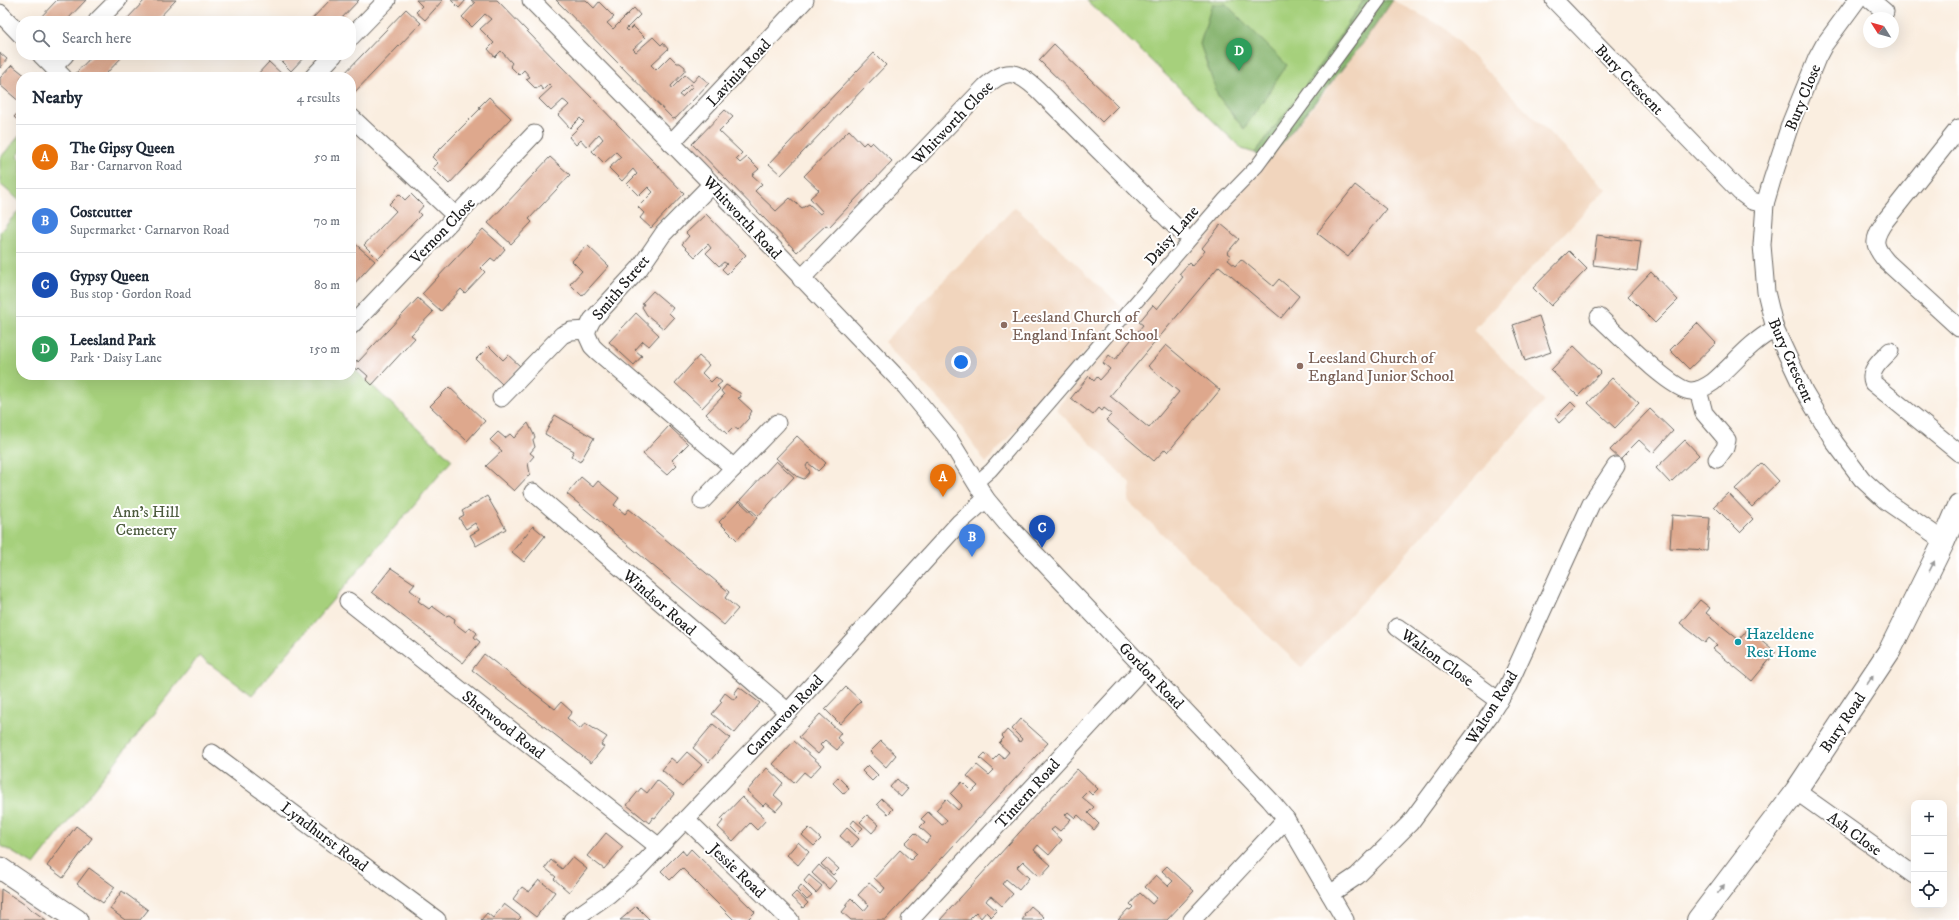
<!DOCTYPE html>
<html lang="en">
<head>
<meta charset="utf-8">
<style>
	:root { --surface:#fff; --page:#f2f2f3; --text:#1f2937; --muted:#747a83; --line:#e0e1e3; --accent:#b45309 }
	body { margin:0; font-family:"IM FELL DW Pica",serif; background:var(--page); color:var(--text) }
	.controls { position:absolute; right:12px; bottom:12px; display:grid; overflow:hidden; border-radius:8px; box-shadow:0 4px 16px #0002 }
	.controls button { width:36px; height:36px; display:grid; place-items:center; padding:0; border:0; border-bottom:1px solid var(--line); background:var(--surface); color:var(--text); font:20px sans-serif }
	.compass { position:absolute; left:1863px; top:12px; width:36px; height:36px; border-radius:50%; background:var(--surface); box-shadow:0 4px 16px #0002; rotate:307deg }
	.you { position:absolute; left:961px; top:362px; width:14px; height:14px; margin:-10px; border:3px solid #fff; border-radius:50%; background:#1a73e8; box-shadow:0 0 0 6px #1a73e833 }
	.badge { display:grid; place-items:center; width:26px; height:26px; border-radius:50%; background:var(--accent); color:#fff; font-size:13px; font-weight:700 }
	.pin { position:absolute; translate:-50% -33px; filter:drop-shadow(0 1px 2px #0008) }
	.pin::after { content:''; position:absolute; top:21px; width:14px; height:12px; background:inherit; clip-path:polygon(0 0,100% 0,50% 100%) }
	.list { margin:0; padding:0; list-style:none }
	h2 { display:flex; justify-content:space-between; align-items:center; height:52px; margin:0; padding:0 16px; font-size:17px }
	h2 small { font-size:13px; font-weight:400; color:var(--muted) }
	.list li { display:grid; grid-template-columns:26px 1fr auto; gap:12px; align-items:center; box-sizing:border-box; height:64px; padding:0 16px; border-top:1px solid var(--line) }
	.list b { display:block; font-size:15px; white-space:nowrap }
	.list p { margin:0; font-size:13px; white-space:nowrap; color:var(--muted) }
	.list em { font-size:13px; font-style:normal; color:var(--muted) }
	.icon { flex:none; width:22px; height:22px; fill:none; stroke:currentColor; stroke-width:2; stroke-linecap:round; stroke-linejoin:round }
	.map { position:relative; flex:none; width:1959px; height:920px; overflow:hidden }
	.search { position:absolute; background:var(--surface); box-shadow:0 4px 16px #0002; left:16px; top:16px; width:340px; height:44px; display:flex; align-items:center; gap:10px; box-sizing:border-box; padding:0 14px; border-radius:16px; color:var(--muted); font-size:15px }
	.panel { position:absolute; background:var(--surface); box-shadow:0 4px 16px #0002; left:16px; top:72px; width:340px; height:308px; border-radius:16px }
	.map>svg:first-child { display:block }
</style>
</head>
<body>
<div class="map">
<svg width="1959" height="920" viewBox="0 0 1959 920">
	<rect width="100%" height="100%" fill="#fff"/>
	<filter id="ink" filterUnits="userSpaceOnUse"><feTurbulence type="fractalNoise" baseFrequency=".025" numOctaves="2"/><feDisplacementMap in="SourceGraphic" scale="8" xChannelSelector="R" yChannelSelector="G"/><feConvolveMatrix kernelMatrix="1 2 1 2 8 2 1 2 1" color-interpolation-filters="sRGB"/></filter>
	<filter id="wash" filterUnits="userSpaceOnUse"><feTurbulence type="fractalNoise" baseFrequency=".012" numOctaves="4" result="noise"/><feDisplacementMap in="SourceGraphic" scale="16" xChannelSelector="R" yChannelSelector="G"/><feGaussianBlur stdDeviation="0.9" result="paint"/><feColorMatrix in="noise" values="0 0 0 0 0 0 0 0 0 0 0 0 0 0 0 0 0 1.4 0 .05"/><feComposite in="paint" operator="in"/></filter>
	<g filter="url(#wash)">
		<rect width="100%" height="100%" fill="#faeee0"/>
		<g fill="#f1d5bd">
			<polygon points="1393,0 1443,27 1606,189 1473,330 1545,401 1302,668 1128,501 1131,484 1056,409 1145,300 1266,163 1319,100 1364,42"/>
			<polygon points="1015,207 1123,308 986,463 950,411 884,342"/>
		</g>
		<g fill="#a6d07c" stroke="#61764c">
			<polygon points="1086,0 1364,0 1298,97 1255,153 1242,149 1135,45"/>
			<polygon points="21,134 21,151 17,157 21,160 21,202 0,184 0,158"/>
			<polygon points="21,208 21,375 351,375 351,366 452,460 252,695 199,656 34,865 0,845 0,232"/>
		</g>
		<g fill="#84b26c" stroke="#506744">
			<polygon points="1364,0 1393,0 1364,42 1266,163 1255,153 1298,97"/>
			<polygon points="1212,4 1226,4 1287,65 1244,129 1218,96 1200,44"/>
		</g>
		<g id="blocks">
			<g fill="#dea88d" fill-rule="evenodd">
				<polygon points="57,0 86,0 66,21 37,21"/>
				<polygon points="145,0 176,0 156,21 125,21"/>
				<polygon points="330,0 359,0 339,21 310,21"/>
				<polygon points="416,0 441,0 442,1 425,20 416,12 422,6"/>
				<polygon points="451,0 466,0 459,8"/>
				<polygon points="471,0 497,0 684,193 651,228 640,218 644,213 638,207 653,192 648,187 639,196 627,184 637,174 633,169 622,181 609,168 621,157 616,152 604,163 592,151 603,139 599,134 587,147 581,140 576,145 569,137 584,122 580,118 570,128 558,115 569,105 566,102 563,100 551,111 539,99 552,87 549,84 543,90 540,86 536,89 526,79 530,77 524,70 519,75 510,66 512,63 501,51 495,57 488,49 494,43 480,29 491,19 485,14 472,27 462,17 475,3"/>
				<path d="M556,0H586L594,8L599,2L614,17L607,23L613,29L634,8L640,15L626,29L628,31L633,26L645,38L633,49L636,52L653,37L661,45L663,43L668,49L651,65L656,70L670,56L677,63H680L685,67V71L671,86L672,88L685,75L693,82L699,75L709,83L676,118L673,119ZM690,84L693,86L682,97L679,95Z"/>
				<polygon points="406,9 421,23 351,96 351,77 341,77"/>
				<polygon points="1054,44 1118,106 1102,122 1039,60"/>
				<polygon points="0,53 7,59 0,68"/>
				<polygon points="874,53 886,65 781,175 769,164"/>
				<polygon points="93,55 124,55 103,77 80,77 76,73"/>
				<polygon points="277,55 306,55 291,71 276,56"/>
				<polygon points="269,62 285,77 255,77"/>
				<polygon points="12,65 27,77 21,77 21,103 0,85 0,78"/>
				<polygon points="489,97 511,118 449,184 433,168 438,163 432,157 481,108 479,107"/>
				<polygon points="21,109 21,123 14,117"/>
				<polygon points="725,110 733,117 719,131 742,153 736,159 740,163 747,157 759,169 752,175 762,184 755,191 776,211 790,198 802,208 809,204 820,214 823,212 810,198 819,190 804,176 849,130 863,145 866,142 869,145 872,142 892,161 829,227 826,225 797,252 692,144"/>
				<polygon points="550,157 570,175 529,219 532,222 511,244 488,223"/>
				<polygon points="1355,185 1386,209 1348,257 1317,233"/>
				<polygon points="399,194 405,200 411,194 423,206 418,212 421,215 378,259 364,245 396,211 389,204"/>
				<polygon points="706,214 746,255 727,274 722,269 727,264 724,262 719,266 706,253 711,248 708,244 695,257 682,244 689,236 686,233"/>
				<polygon points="1221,224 1239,239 1227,253 1231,256 1228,260 1235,266 1241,259 1273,286 1279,279 1299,296 1281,318 1219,266 1110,396 1149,428 1179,392 1148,366 1166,345 1220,390 1168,452 1165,449 1154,461 1106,420 1112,414 1104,408 1102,411 1099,408 1093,415 1071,398 1089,376 1094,381 1097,377 1100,380 1110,369 1103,363 1109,355 1115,360 1143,325 1139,322 1153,305 1157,309 1183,277 1179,274 1189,263 1192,266 1205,251 1202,248"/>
				<polygon points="483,229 505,249 495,261 491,258 481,268 485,272 465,293 461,289 441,311 422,294"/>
				<polygon points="1597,235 1641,241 1637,271 1593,265"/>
				<polygon points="352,241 375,261 351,287 351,242"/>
				<polygon points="587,245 609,266 582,296 570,284 582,271 572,261"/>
				<polygon points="1569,251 1587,269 1551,306 1533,288"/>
				<polygon points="1651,272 1678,300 1655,323 1628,296"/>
				<polygon points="653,291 673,308 669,313 674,318 664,329 647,315 642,307 644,304 642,303"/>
				<polygon points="418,298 433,312 411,335 415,338 372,385 366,379 368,376 359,368 357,370 352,366 357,360 358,362"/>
				<polygon points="636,313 659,335 649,346 643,341 635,350 642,356 634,365 609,342"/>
				<polygon points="1539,316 1551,352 1525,361 1513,325"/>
				<polygon points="1697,323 1716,343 1689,369 1670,350"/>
				<polygon points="489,346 503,360 508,355 520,366 503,385 476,359"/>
				<polygon points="1574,346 1601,372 1578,396 1551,370"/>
				<polygon points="699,356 709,365 702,373 711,382 716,377 722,382 717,386 720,389 702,408 675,383"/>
				<polygon points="1612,378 1639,403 1615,428 1588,403"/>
				<polygon points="726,385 740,393 741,397 738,398 752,411 748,417 749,418 738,430 734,427 727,434 706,414 724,395 721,391"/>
				<polygon points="449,387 485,421 467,441 430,406"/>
				<polygon points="1571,402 1576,407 1559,423 1555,418"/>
				<polygon points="1650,409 1673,431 1653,453 1639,440 1620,459 1610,450"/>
				<polygon points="555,415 594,438 580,462 571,456 574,451 545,434"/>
				<polygon points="528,423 535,437 533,440 535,447 530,453 534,456 528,463 530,474 514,491 486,466 502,451 490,440 498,432 505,438 510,434 514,438"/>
				<polygon points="669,426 688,444 672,460 677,465 667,475 643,454"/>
				<polygon points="797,436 826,463 818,471 808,463 806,466 810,472 804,479 796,476 776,458"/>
				<polygon points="1685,440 1699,455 1670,483 1656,468"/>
				<polygon points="776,461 794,477 758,516 740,500"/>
				<polygon points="1762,463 1779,481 1752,507 1735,489"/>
				<polygon points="581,477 593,487 598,481 619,498 614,505 625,514 629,509 729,592 725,598 738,609 724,625 567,494"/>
				<polygon points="1728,493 1753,519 1740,532 1714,506"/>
				<polygon points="487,496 506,529 476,546 470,535 479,530 475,523 466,529 459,518 464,515 462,511"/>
				<polygon points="739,501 757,518 737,540 719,522"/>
				<polygon points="1672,515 1710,518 1707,550 1670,548"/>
				<polygon points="533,526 545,536 524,562 512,552"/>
				<polygon points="391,568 415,584 410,590 420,598 418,601 429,609 432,606 446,616 449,615 455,619 454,623 466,632 470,627 477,633 474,637 480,642 463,663 372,592"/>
				<polygon points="1700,600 1710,608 1706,613 1739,640 1748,629 1776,652 1752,681 1713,649 1717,645 1709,638 1705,643 1680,623"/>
				<polygon points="484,654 555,709 561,702 572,712 567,718 580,729 585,723 607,737 601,745 604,747 591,763 472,670"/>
				<polygon points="739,687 760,703 735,733 712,714 722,702 720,700 725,693 734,700 738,697 734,694"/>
				<polygon points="846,687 861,701 840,724 825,709"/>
				<polygon points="820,714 841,733 837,738 843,743 837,750 825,740 820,745 823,748 818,754 799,737"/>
				<polygon points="1021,719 1048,743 885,920 851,920 842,912 847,906 845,905 851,898 864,911 869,905 858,895 869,883 881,893 882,892 885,888 874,878 900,850 911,860 917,854 905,843 915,833 926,843 931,837 920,827 925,822 921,819 928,812 942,825 944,824 947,820 936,810 946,799 958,810 962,805 951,794 962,782 972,792 978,786 967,776 977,765 989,775 994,770 980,758 985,753 993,760 999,754 1004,758 1009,752 999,743 1004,738 1002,736 1007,730 1020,742 1022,739 1012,729"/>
				<polygon points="713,724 730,738 709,762 693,748"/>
				<polygon points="794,741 821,765 810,777 804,772 794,783 773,764"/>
				<polygon points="881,741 896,755 886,767 870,752"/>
				<polygon points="687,752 702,765 682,787 662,770 671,758 677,763"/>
				<polygon points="868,765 878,775 872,781 862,771"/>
				<polygon points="767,768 783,783 774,795 783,803 776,811 766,803 763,806 747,791"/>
				<polygon points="1077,769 1098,789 1092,795 1088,791 1082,797 1094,807 1088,813 1099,824 1094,830 1078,815 1075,818 1068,812 1065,815 1071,819 1060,831 1055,827 1051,830 1062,840 1049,855 1038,845 1034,850 1051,865 1040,877 1023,861 1017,867 1029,878 1019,890 1006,879 1002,884 1013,894 1002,906 991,896 988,898 986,901 997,911 991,917 986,912 981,918 976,912 970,918 972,920 940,920"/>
				<polygon points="838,777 849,788 844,794 833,783"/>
				<polygon points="897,779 908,789 901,797 890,787"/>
				<polygon points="657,780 674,794 655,818 653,817 649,823 627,805 641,788 647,793"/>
				<polygon points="742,797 766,820 757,830 750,823 733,841 718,827 723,821 721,819"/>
				<polygon points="882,799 893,809 888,814 877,804"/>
				<polygon points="867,815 879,825 872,833 860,822"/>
				<polygon points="854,820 863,828 858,833 850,825"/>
				<polygon points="76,826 92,838 63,878 47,866"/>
				<polygon points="809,828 821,839 814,846 802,835"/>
				<polygon points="847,828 859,839 852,847 840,836"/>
				<polygon points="606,833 623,847 604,869 587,856"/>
				<polygon points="798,842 809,852 798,865 787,855"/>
				<polygon points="691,849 755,912 747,920 734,920 682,868 670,880 661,871 682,850 686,855"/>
				<polygon points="572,857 587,869 569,892 554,879 556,877 545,868 551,860 562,869"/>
				<polygon points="827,858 839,869 833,875 821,864"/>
				<polygon points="819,865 836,881 829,889 812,873"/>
				<polygon points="1167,866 1194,891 1167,920 1118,920 1128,909 1130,910 1133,907 1130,904 1140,893 1152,904 1157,898 1145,887 1156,875 1168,886 1173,881 1162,871"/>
				<polygon points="89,868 115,887 103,903 77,884"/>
				<polygon points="809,875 822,886 816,893 804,881"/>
				<polygon points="539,880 555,892 536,917 513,899 522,887 529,892"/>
				<polygon points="801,885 812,896 807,900 797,890"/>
				<polygon points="1,889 21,902 46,920 0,920"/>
				<polygon points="122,891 148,910 140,920 125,920 110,909"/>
				<polygon points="796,892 808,903 803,908 791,897"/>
				<polygon points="504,904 521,917 518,920 481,920 487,913 493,918"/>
				<polygon points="636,906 650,920 620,920 625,916"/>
				<polygon points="1031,906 1044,917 1041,920 1022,920 1025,916 1024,914"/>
			</g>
		</g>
	</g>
	<g filter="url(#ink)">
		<use href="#blocks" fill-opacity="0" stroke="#6a6661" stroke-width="1"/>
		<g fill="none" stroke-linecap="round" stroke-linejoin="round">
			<defs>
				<polyline id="pedestrian" points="976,483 991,470 1225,199 1257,166 1379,0"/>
				<g id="minor">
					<polyline points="531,0 712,184 906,387 949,439 986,499 1007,524 1270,800 1286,819 1345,920"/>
					<polyline points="1554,0 1740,192 1752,201 1765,204 1762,245 1766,292 1775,329 1804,391 1835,443 1862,479 1886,501 1944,541"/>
					<polyline points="1871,0 1885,12"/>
					<polyline points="0,13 21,35"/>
					<polyline points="97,21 118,0"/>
					<polyline points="351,37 387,0"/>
					<polyline points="41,55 63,77"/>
					<polyline points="53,67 65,55"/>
					<polyline points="313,77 334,55"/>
					<polyline points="351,117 456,216"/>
					<path d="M1959,128L1885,221C1872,240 1873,246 1887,262L1959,328"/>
					<polyline points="671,143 805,0"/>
					<polyline points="712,184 663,234 639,269 592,320 587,330 587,335 592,346 597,351 734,468"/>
					<polyline points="1765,204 1772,180 1791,122 1817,58 1824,45 1857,0"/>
					<path d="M801,279L985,87C1006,67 1017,71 1037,89L1181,232"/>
					<path d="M1599,317C1616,333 1671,390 1691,391C1699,391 1706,387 1713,382C1734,364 1750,342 1775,329"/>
					<polyline points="351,326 534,134"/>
					<path d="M1890,351C1882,360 1868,370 1873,383L1959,453"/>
					<polyline points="1698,390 1704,413 1727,440 1725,448 1717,459"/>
					<polyline points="501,398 562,335 571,331 587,330"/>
					<polyline points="533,492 788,712"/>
					<polyline points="702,501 777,423"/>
					<polyline points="348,601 659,847"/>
					<polyline points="1397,627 1499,701"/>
					<polyline points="212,753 437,920"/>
					<polyline points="1796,791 1914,875"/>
					<polyline points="686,819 790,920"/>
					<polyline points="1330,894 1357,876 1410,823 1489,716 1508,686 1591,504 1616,466"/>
					<polyline points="572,920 608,895 638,869 788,712 960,522 986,499"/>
					<polyline points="910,920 1144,667"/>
					<polyline points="1192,920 1286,819"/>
				</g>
				<polyline id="tertiary" points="0,868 77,920"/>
				<polyline id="secondary" points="1698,920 1796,791 1890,650 1944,541 1959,506"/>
			</defs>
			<use href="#pedestrian" stroke="#6a6661" stroke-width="15"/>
			<use href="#minor" stroke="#6a6661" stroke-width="19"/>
			<use href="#tertiary" stroke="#6a6661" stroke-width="23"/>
			<use href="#secondary" stroke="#6a6661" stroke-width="24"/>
			<use href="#pedestrian" stroke="#fff" stroke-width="13"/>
			<use href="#minor" stroke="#fff" stroke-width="17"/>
			<use href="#tertiary" stroke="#fff" stroke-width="21"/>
			<use href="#secondary" stroke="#fff" stroke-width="22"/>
		</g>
		<defs><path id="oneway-solid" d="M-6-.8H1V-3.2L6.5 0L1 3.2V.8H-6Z"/></defs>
		<g fill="#999">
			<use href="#oneway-solid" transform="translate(1932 566) rotate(-63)"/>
			<use href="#oneway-solid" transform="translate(1870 680) rotate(-56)"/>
			<use href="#oneway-solid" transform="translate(1721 889) rotate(-53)"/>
		</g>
	</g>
	<g fill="#8d6e63" stroke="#fff" stroke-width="1.5">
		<circle cx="1004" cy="325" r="4"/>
		<circle cx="1300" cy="366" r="4"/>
	</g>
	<circle fill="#0f9aa8" stroke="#fff" stroke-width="1.5" cx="1738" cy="642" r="4"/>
	<g text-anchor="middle" stroke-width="4" stroke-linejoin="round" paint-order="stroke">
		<g font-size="16" fill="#1c1c1c" stroke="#fff">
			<text transform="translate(738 72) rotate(-47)" y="6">Lavinia Road</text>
			<text transform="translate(1630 79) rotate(46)" y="6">Bury Crescent</text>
			<text transform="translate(1802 97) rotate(-68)" y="6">Bury Close</text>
			<text transform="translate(952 122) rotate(-46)" y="6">Whitworth Close</text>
			<text transform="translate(743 217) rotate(47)" y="6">Whitworth Road</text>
			<text transform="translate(442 230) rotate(-46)" y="6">Vernon Close</text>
			<text transform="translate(1171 235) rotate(-49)" y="6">Daisy Lane</text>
			<text transform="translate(620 287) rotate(-50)" y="6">Smith Street</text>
			<text transform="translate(1792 360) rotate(66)" y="6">Bury Crescent</text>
			<text transform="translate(660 602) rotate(41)" y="6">Windsor Road</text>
			<text transform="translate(1438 657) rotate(36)" y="6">Walton Close</text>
			<text transform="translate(1152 675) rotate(46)" y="6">Gordon Road</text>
			<text transform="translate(1491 707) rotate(-58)" y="6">Walton Road</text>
			<text transform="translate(784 715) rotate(-47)" y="6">Carnarvon Road</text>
			<text transform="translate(1842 722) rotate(-56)" y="6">Bury Road</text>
			<text transform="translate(504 724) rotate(38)" y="6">Sherwood Road</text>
			<text transform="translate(1027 793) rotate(-48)" y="6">Tintern Road</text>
			<text transform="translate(1855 833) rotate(36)" y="6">Ash Close</text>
			<text transform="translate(325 836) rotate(37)" y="6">Lyndhurst Road</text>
			<text transform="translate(738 870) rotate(44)" y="6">Jessie Road</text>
		</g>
		<g font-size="16" fill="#785e54" stroke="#fff" text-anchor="start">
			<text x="1012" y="322">Leesland Church of<tspan x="1012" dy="18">England Infant School</tspan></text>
			<text x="1308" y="363">Leesland Church of<tspan x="1308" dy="18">England Junior School</tspan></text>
		</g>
		<g font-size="16" fill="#4c5b3e" stroke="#fff">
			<text x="146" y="517">Ann's Hill<tspan x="146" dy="18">Cemetery</tspan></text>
		</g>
		<g font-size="16" fill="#0d838f" stroke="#fff" text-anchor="start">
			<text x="1746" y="639">Hazeldene<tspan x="1746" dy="18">Rest Home</tspan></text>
		</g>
	</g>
</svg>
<div class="controls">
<button>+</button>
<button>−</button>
<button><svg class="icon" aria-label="locate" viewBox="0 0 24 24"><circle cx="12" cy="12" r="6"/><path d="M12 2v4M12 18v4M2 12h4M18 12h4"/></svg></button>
</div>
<svg class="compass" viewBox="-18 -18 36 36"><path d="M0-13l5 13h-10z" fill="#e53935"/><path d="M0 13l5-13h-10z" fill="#747a83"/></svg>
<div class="you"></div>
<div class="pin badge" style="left:943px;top:497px;background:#e8710a">A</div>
<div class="pin badge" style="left:972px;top:557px;background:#3f7fe0">B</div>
<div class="pin badge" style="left:1042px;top:548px;background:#1a4fb4">C</div>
<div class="pin badge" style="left:1239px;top:71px;background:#2e9e5b">D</div>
<div class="search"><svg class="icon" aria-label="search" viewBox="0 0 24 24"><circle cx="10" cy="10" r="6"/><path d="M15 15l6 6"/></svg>Search here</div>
<section class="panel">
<h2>Nearby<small>4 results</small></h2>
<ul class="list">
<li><span class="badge" style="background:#e8710a">A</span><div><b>The Gipsy Queen</b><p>Bar · Carnarvon Road</p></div><em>50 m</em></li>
<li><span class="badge" style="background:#3f7fe0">B</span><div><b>Costcutter</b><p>Supermarket · Carnarvon Road</p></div><em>70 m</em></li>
<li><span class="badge" style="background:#1a4fb4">C</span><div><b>Gypsy Queen</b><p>Bus stop · Gordon Road</p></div><em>80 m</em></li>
<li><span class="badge" style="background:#2e9e5b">D</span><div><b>Leesland Park</b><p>Park · Daisy Lane</p></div><em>150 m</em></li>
</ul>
</section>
</div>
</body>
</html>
